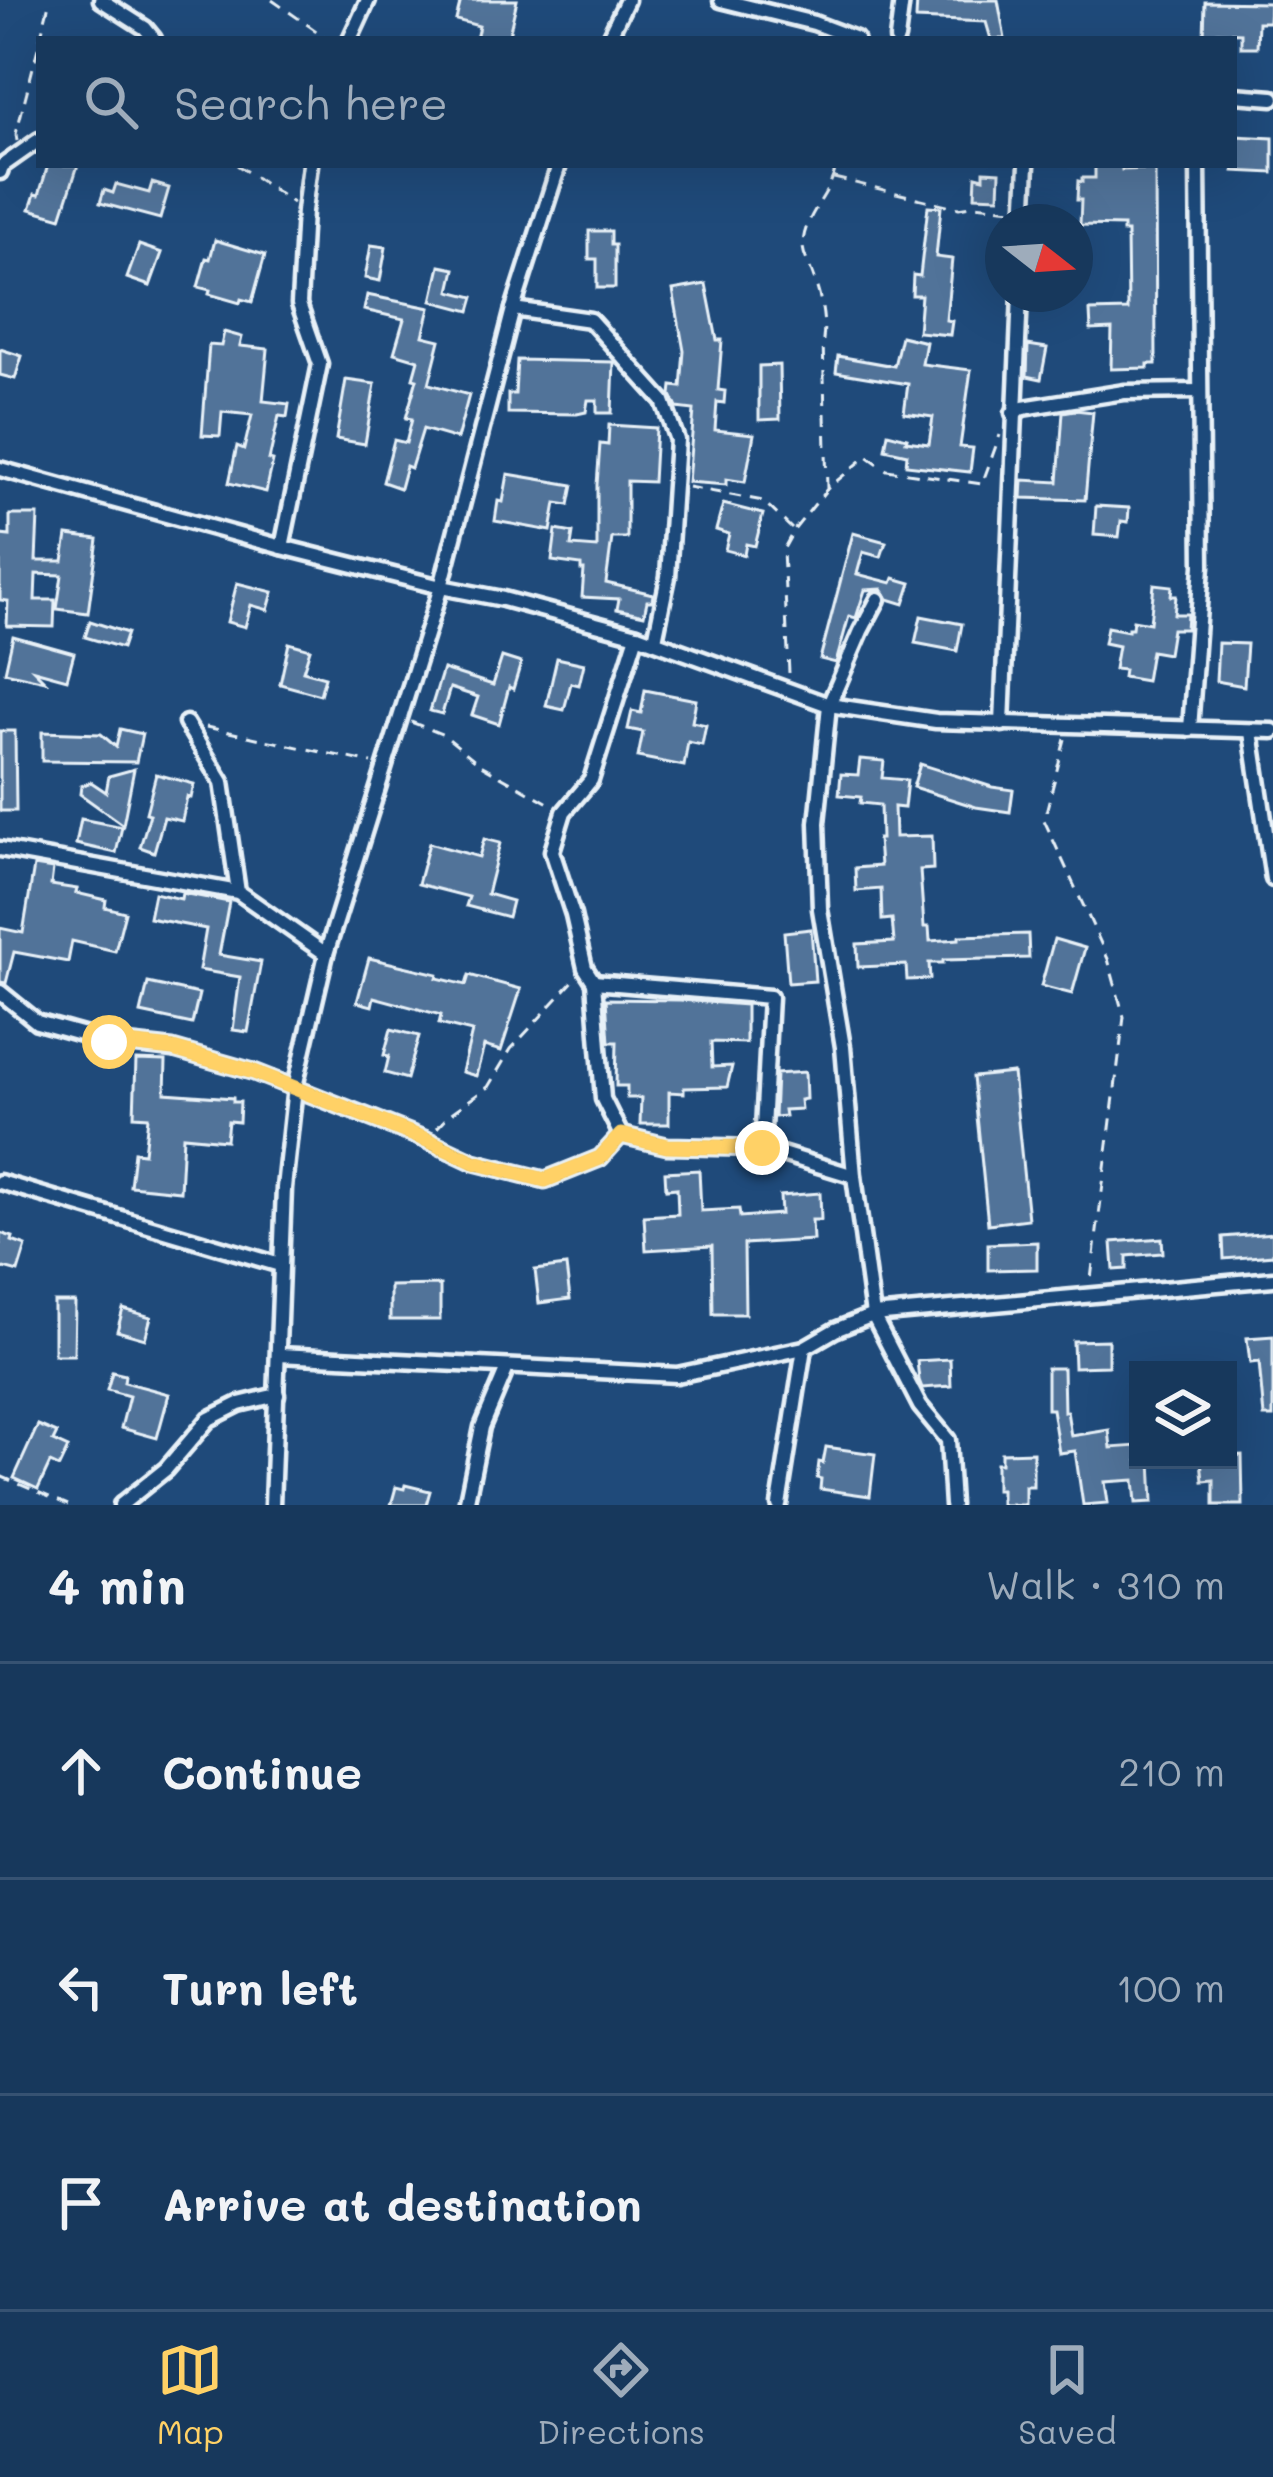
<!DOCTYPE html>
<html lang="en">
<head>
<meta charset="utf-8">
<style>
	:root { --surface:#17385c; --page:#203f62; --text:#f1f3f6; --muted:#9eacbb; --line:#365272; --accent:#ffd166 }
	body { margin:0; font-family:Mali,sans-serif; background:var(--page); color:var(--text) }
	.controls { position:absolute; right:36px; bottom:36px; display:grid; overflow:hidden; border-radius:0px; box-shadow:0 12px 48px #0002 }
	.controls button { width:108px; height:108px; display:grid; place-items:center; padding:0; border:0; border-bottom:3px solid var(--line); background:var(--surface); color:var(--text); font:60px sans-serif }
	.compass { position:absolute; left:985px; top:204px; width:108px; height:108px; border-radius:50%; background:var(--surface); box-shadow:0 12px 48px #0002; rotate:107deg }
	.stop { position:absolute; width:36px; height:36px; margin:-27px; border:9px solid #ffd166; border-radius:50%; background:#fff }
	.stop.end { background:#ffd166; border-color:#fff; box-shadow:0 3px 12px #0008 }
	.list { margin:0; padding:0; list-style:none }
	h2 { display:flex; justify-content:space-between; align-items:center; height:156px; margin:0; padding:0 48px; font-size:51px }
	h2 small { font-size:39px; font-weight:400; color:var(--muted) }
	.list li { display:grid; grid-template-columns:78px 1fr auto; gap:36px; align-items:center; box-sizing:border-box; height:216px; padding:0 48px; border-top:3px solid var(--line) }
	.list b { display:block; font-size:45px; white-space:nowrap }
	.list em { font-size:39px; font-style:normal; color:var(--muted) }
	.icon { flex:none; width:66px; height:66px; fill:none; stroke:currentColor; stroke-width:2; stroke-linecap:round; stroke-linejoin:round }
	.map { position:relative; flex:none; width:1273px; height:1505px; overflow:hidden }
	.search { position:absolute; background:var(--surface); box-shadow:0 12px 48px #0002; left:36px; right:36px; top:36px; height:132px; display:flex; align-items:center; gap:30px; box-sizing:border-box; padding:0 42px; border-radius:0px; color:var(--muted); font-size:45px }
	.sheet { height:804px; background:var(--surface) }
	nav { display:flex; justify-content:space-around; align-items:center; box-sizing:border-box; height:168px; border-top:3px solid var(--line); background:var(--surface); font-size:33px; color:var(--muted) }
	nav a { display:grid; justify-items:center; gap:6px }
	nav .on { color:var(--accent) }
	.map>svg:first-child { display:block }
</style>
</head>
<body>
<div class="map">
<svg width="1273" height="1505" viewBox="0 0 1273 1505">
	<rect width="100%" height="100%" fill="#1f4a7a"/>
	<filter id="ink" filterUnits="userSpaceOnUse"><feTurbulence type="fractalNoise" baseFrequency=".00833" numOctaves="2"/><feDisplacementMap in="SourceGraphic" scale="24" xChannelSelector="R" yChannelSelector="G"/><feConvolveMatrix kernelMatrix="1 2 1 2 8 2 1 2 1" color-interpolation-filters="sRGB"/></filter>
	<g filter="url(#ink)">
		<g fill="#517399" stroke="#e8f1f8" stroke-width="3">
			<polygon points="461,0 517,0 508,39 476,39 479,26 456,20"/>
			<polygon points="917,0 998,0 1005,39 991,39 986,22 916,19"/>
			<polygon points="1205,2 1270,3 1269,22 1258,22 1257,47 1241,47 1241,33 1218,32 1218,38 1204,38"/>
			<polygon points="1234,136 1273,138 1273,173 1234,171"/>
			<polygon points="48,165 78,165 61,218 30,209 35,194 39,195"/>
			<polygon points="1095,165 1122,165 1122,170 1155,169 1156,364 1148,364 1148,368 1111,369 1112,329 1091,330 1090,311 1128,310 1127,232 1123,232 1123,226 1080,225 1081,200 1077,200 1078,181 1082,182 1082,178 1095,178"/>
			<polygon points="984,171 1000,172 999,197 975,196 976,176 984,178"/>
			<polygon points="152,183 169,188 160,219 100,203 104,190 113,193 116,184 149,193"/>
			<polygon points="928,206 941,207 936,257 952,259 946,320 952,321 950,335 918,332 921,295 912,295 913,275 920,276"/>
			<polygon points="589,231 611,231 611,245 615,245 615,288 597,288 597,259 589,259"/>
			<polygon points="215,240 265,255 252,302 241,299 240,303 209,294 210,290 198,287 206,258 210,259"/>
			<polygon points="139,245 162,253 150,286 127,278"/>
			<polygon points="371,245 386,247 380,281 365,278"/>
			<polygon points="440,266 455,269 450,291 474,297 470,311 432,301"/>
			<polygon points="706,284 717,340 722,340 718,390 725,391 724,403 717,402 715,430 754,434 745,482 726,479 726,485 688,482 694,410 677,408 671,395 672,386 681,387 684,351 673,290"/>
			<polygon points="367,295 430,308 423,336 440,340 429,384 469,395 457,439 423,429 411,468 406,466 400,488 383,482 394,440 406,443 412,419 406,418 417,379 413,378 418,360 394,353 404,319 364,310"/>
			<polygon points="224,332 242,337 240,346 268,349 263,401 289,404 287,417 279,416 269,460 273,461 266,492 229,483 237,446 244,449 252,415 222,412 220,436 202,435 209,345 221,346"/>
			<polygon points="901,336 926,342 922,364 971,370 960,447 973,448 970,472 906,465 907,454 885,449 888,433 907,438 906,441 929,444 933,417 904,413 908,384 836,372 838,356 894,366"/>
			<polygon points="1028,345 1047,348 1041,379 1027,376"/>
			<polygon points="0,349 22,356 15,379 0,375"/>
			<polygon points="517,360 614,362 612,413 597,413 597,400 588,400 586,412 577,414 508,413 508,394 515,394"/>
			<polygon points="779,365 780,419 759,420 759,366"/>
			<polygon points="346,380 375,384 365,444 336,439"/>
			<polygon points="1075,410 1093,412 1085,500 1022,498 1023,480 1058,482 1063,412"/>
			<polygon points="609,425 656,428 653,482 627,481 627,538 612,538 606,583 653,594 652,601 647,601 644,615 617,609 619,599 582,597 584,570 581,570 581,565 552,561 556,530 573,533 571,546 597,548 597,485 600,444 608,445"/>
			<polygon points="508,474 573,485 569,505 556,503 551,531 495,521 498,501 503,502"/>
			<polygon points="723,504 763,514 755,546 746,544 744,555 725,550 729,534 716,530"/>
			<polygon points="1096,506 1129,508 1128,522 1121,521 1119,537 1094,535"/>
			<polygon points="10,515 38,515 36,561 63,561 67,535 98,539 88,613 57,609 62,575 36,574 35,600 55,600 54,627 7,626 8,601 0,600 0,535 10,536"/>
			<polygon points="853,533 886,542 881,557 863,552 857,574 892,583 894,578 911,583 904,604 888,599 882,589 865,590 856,618 849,616 836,663 820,659"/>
			<polygon points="237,583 273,592 268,610 251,605 245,627 227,622"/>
			<polygon points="1154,584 1172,586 1171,596 1176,596 1174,614 1187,614 1186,629 1172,629 1168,654 1151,651 1146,681 1123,677 1124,670 1114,669 1118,646 1104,643 1107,627 1128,631 1128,628 1132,628 1133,620 1150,623"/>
			<polygon points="921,616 962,624 957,651 915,643"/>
			<polygon points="90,621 127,633 122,648 85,637"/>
			<polygon points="13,636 74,653 67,679 34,670 45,681 5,672"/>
			<polygon points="289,643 310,649 303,671 325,677 320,695 280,684"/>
			<polygon points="1218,643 1247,644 1244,686 1216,681"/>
			<polygon points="502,657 521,663 513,689 509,687 499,724 472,715 478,697 450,688 442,714 430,711 443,669 493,685"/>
			<polygon points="557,658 584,664 579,685 571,683 564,710 546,706"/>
			<polygon points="645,690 696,700 692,722 706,725 702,745 688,742 684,766 638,757 643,732 628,729 632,711 641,713"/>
			<polygon points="120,729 142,734 136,762 42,761 42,732 101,734 116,747"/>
			<polygon points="0,731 15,731 16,811 0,811"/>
			<polygon points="860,759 884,761 882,778 907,780 904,808 894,807 895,837 932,836 933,869 920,870 924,927 929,927 930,941 959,939 959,936 1028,934 1029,958 943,960 943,963 929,963 930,979 907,980 906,965 858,967 857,944 894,942 892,919 882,920 881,889 856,891 855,868 880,866 878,839 881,839 880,805 860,803 861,797 839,795 841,774 858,775"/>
			<polygon points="920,764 992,787 1013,790 1010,812 976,807 913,787"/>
			<polygon points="134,769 123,825 80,794 81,786 91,782 106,792 109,776"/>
			<polygon points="156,774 194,784 191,798 187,797 182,821 164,817 154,852 140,847 150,814 146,813"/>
			<polygon points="81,819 122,827 116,853 76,844"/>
			<polygon points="484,839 500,843 487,894 512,901 508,917 466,906 469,897 418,884 429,843 479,857"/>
			<polygon points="34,866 53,869 51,885 77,889 76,893 106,900 105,907 125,912 115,951 72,941 68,962 14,952 6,983 0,982 0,928 23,933"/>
			<polygon points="154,893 181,899 182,893 229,902 219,955 261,962 248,1032 233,1030 240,977 199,970 206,929 149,918"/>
			<polygon points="811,929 815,981 788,983 784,932"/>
			<polygon points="1054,939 1085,948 1072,994 1041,986"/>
			<polygon points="369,958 438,974 437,978 466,985 469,975 521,989 501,1051 484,1046 476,1076 462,1072 472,1032 439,1024 441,1015 374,997 372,1006 357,1002"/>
			<polygon points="148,983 199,994 192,1024 141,1013"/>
			<polygon points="606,999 680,1000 746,1005 746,1043 711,1042 712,1067 732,1066 727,1087 684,1088 684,1093 669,1092 669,1124 640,1124 641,1098 627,1098 627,1086 616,1086 617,1042 609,1042"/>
			<polygon points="391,1029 419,1036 407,1079 385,1073 389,1056 384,1055"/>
			<polygon points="136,1060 166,1061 165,1093 233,1098 233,1102 240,1102 239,1122 228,1121 226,1140 183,1136 180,1191 130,1186 134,1152 144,1153 148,1117 134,1116"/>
			<polygon points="805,1072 806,1099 800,1100 801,1109 784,1110 785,1116 774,1117 776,1074"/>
			<polygon points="1013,1073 1028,1219 988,1224 973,1077"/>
			<polygon points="699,1170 701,1211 739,1209 740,1217 781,1214 780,1196 820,1193 821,1220 812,1220 813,1240 744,1244 745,1314 713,1314 712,1246 646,1250 644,1216 678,1214 677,1188 666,1189 665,1172"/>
			<polygon points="0,1233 13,1237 12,1241 26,1246 18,1272 4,1268 0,1270"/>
			<polygon points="1273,1233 1273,1255 1224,1259 1223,1237"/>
			<polygon points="1162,1238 1163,1253 1127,1256 1127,1269 1114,1270 1112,1242"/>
			<polygon points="1037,1242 1037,1269 988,1270 988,1244"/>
			<polygon points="566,1266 570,1299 539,1303 535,1270"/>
			<polygon points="440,1285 440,1320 390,1320 390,1286"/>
			<polygon points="54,1302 75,1302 74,1355 54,1355"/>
			<polygon points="123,1309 151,1317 145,1339 117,1331"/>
			<polygon points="1273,1336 1273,1417 1264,1417 1259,1362 1250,1363 1247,1338"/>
			<polygon points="1108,1340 1108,1366 1074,1367 1073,1341"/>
			<polygon points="950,1359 951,1386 922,1388 919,1380 917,1361"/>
			<polygon points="1047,1368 1063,1368 1064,1412 1067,1411 1071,1436 1109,1430 1111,1448 1138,1446 1138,1460 1151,1460 1153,1502 1136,1503 1134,1480 1105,1482 1108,1503 1083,1505 1075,1451 1059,1453 1052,1409 1047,1409"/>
			<polygon points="112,1372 125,1375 124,1382 169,1394 157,1438 121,1428 129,1396 107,1390"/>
			<polygon points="38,1425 57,1433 53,1441 68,1448 59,1467 50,1463 38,1489 14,1478"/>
			<polygon points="826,1447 875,1454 870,1496 820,1489 821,1479 817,1478 819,1462 823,1463"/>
			<polygon points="1033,1452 1033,1486 1025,1486 1025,1505 1001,1505 1001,1490 996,1490 996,1463 1001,1463 1001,1453"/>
			<polygon points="1242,1455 1243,1505 1214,1505 1214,1480 1203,1481 1201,1460 1228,1460 1228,1456"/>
			<polygon points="405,1485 430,1491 426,1505 391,1505 396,1487 404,1489"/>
		</g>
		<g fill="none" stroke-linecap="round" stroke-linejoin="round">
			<defs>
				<g id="minor">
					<polyline points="101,0 145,28 154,39"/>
					<polyline points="721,0 814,23 856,39"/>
					<polyline points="350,39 368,0"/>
					<polyline points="608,39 627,0"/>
					<polyline points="897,39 902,0"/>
					<polyline points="1234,95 1273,98"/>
					<polyline points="0,172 2,166 39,140"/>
					<polyline points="1024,222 1027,165"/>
					<polyline points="513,309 590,320 663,401 677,440 668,577 655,640"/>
					<polyline points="1013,413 1023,408 1124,392 1199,391"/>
					<polyline points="0,469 282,547 441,587 503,599 637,635 829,705 936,721 1273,731"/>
					<polyline points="282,547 320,364 299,304 304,211 310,165"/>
					<polyline points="878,599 861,631 829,705 817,823 820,909 843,1047 854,1176 873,1315 920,1406 948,1440 952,1505"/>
					<polyline points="637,635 591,780 564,812 552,851 573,915 585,968 594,982 603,1099 621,1135 667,1146 762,1148 854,1176"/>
					<polyline points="186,723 222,782 238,892"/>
					<polyline points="1002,724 1020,294"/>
					<polyline points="1190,729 1202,566 1198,165"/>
					<polyline points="1251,732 1273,879"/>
					<polyline points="0,849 238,892 326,954"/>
					<polyline points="594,982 770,997 762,1148"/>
					<polyline points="0,992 37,1022 109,1042 173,1049 254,1072 427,1140 474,1162 545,1180 600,1158 621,1135"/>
					<polyline points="0,1182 280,1265"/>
					<polyline points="279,1355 677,1375 804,1348 835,1330 873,1315 1273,1279"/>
					<polyline points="121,1505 166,1469 209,1419 239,1404 277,1395"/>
					<polyline points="272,1505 284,1188 295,1087 326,954 441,587 513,309 559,165"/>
					<polyline points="466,1505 482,1427 507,1368"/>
					<polyline points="779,1505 804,1348"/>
				</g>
			</defs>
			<use href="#minor" stroke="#e8f1f8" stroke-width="21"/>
			<g stroke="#e8f1f8" stroke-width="3" stroke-dasharray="12 9" stroke-linecap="butt">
				<polyline points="272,0 328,39"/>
				<polyline points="40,39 50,0"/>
				<polyline points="17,141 16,134 39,44"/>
				<polyline points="237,165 293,203"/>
				<polyline points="834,178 959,208 976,205 1011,209"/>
				<polyline points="688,487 763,501 792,529"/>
				<path d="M827,488L823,340C826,317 820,295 812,273C809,264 803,255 803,246C803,215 832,194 836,165"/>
				<polyline points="789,673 783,550 794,530 827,489 867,456 887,470 982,484 1000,435"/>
				<polyline points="411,722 444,735 481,765 552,805"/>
				<polyline points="206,727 372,763"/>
				<polyline points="1065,739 1044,820 1108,959 1124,1017 1091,1279"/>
				<polyline points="437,1128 450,1114 488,1087 511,1049 576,978"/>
				<polyline points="0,1476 68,1505"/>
			</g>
			<use href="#minor" stroke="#1f4a7a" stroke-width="12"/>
		</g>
	</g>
	<g fill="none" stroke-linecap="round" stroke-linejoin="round" filter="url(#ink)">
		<polyline stroke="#ffd166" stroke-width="15" points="109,1042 173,1049 254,1072 427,1140 474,1162 545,1180 600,1158 621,1135 667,1146 762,1148"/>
	</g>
</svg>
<div class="controls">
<button><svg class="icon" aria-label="layers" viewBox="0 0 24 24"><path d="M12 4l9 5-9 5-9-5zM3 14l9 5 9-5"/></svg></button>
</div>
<svg class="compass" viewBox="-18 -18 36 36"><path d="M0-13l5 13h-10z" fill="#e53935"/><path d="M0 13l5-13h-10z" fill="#9eacbb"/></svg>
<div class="stop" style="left:109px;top:1042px"></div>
<div class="stop end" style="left:762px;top:1148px"></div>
<div class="search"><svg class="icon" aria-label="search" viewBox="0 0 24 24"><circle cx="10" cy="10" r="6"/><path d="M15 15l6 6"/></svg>Search here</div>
</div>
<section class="sheet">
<h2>4 min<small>Walk · 310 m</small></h2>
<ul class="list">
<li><svg class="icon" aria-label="ahead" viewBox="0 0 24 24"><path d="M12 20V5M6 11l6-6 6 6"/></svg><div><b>Continue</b></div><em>210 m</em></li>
<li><svg class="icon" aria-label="left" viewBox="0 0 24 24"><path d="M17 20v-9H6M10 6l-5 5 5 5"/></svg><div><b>Turn left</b></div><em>100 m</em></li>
<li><svg class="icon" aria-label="arrive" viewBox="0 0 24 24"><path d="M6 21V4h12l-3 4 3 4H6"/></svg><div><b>Arrive at destination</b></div></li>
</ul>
</section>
<nav>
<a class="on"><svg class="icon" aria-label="map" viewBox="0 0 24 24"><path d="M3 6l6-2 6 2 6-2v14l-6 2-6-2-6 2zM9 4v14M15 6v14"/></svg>Map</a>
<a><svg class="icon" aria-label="directions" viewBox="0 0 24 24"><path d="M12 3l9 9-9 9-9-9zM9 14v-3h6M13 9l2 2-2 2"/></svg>Directions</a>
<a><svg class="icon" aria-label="saved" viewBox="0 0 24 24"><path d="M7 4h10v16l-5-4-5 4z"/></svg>Saved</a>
</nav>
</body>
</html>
